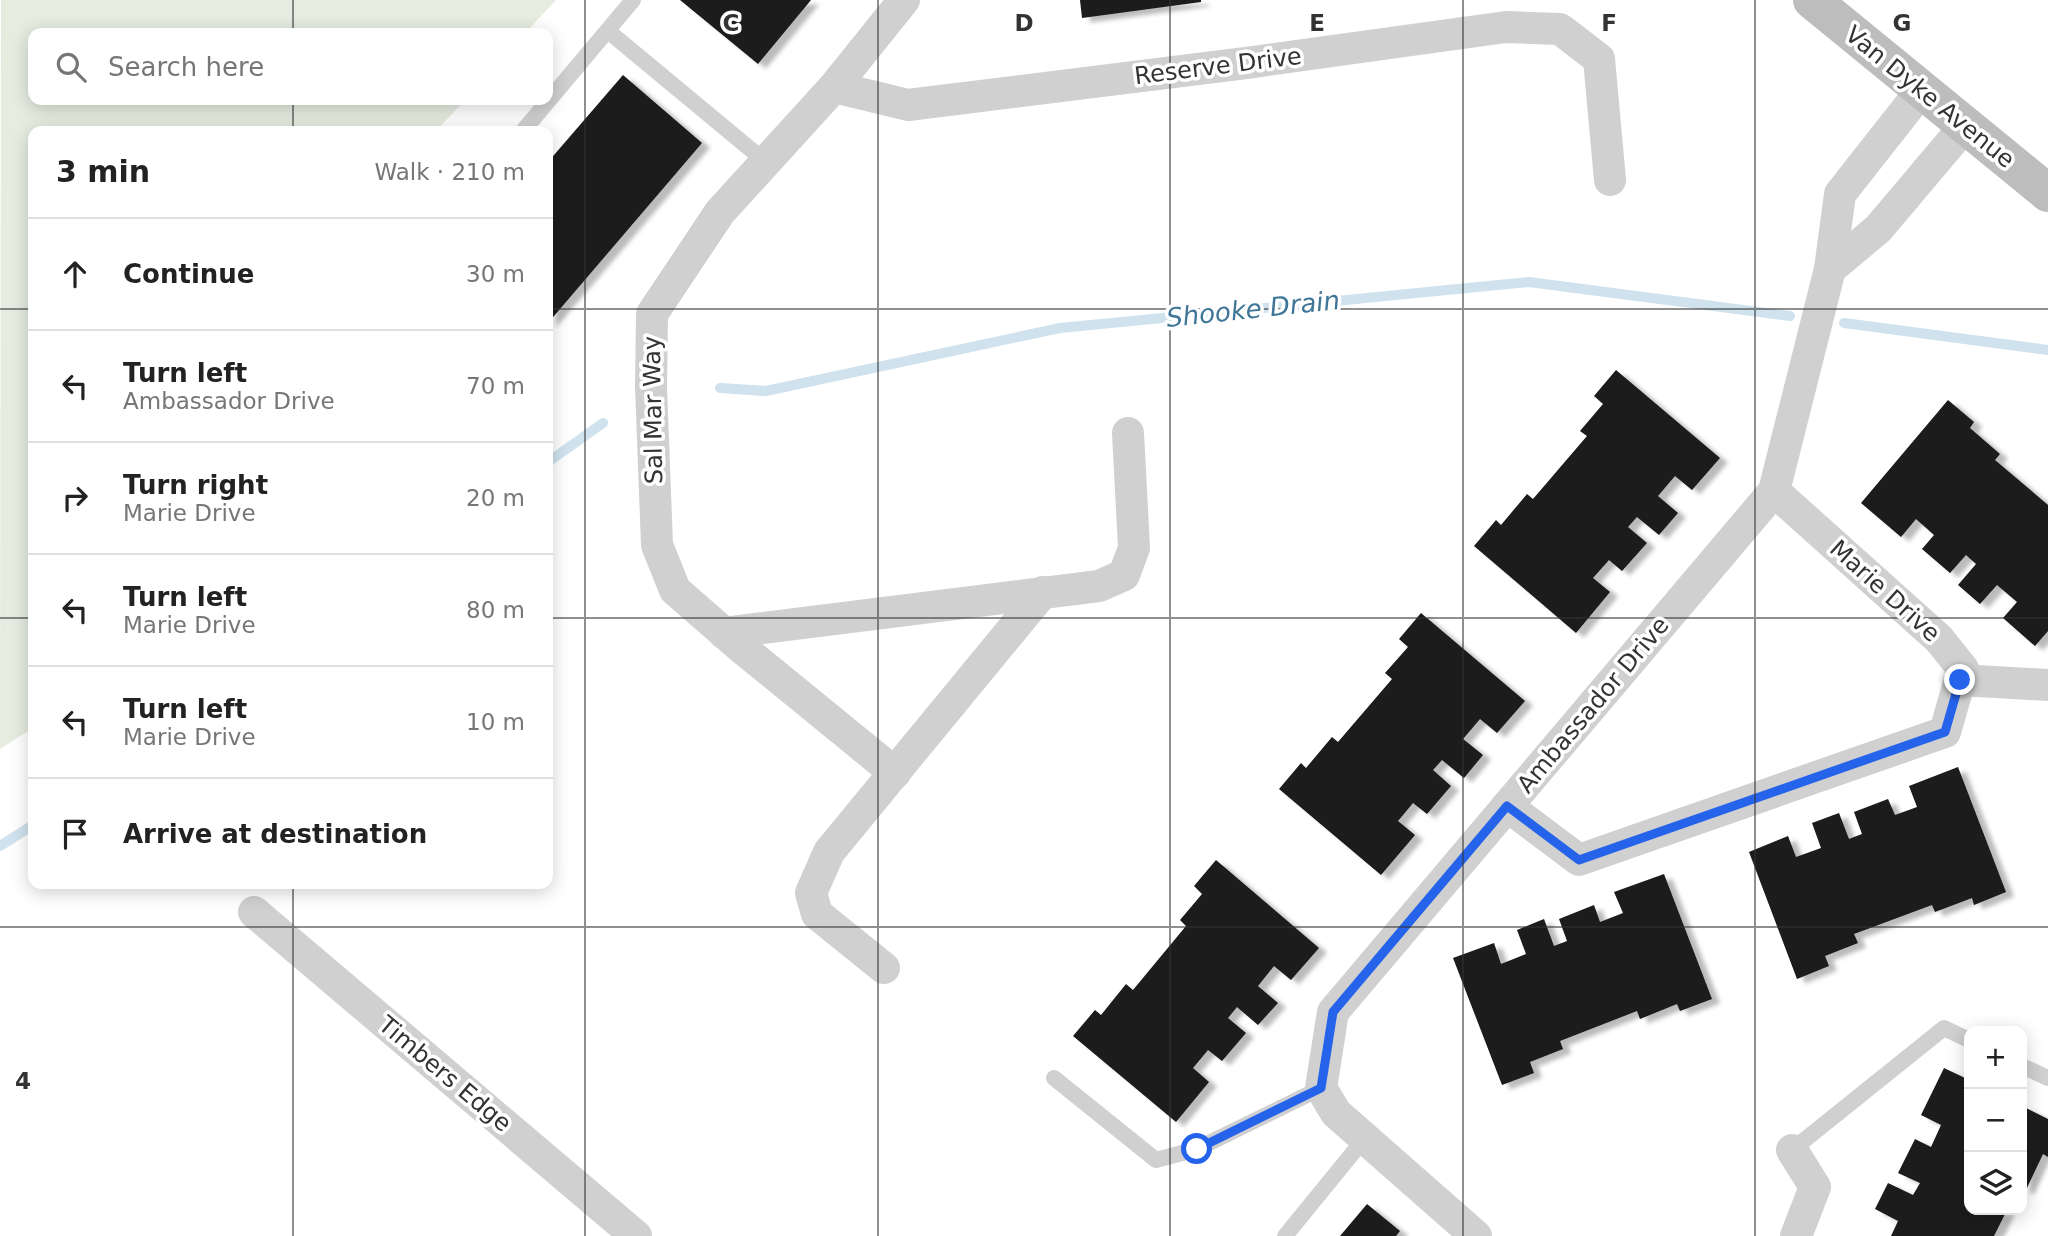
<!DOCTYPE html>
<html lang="en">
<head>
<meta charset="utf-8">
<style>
	:root { --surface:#fff; --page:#f2f2f2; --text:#222; --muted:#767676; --line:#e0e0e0 }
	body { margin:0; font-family:"DejaVu Sans",sans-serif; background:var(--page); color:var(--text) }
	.controls { position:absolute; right:21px; bottom:21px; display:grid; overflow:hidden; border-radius:14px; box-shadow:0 4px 18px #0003 }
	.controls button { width:63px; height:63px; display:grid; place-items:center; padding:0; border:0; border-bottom:2px solid var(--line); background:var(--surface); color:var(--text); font:35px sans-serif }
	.stop { position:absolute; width:21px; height:21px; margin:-16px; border:5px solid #2563eb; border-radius:50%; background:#fff }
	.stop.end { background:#2563eb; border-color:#fff; box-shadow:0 2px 7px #0008 }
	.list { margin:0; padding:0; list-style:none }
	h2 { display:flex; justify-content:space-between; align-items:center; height:91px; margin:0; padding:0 28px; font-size:30px }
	h2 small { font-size:23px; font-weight:400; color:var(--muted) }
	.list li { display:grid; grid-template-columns:46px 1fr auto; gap:21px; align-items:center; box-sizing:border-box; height:112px; padding:0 28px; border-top:2px solid var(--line) }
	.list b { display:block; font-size:26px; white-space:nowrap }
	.list p { margin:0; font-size:23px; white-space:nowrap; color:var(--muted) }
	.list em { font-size:23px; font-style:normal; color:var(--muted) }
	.icon { flex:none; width:38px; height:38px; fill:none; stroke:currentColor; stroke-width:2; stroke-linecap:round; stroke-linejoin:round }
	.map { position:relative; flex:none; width:2048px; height:1236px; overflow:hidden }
	.search { position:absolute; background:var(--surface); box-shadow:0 4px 18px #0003; left:28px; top:28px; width:525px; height:77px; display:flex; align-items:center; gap:18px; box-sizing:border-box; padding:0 24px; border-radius:14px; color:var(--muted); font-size:26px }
	.panel { position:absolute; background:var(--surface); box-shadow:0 4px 18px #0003; left:28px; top:126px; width:525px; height:763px; border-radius:14px }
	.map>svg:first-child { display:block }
</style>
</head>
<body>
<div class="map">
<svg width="2048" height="1236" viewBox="0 0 2048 1236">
	<defs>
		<filter id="shadow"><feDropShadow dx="8" dy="4.5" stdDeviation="2" flood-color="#0004"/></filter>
	</defs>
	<rect width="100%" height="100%" fill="#fff"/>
	<polygon fill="#e6ecdf" points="1,0 556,0 525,33 33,33 33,100 465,100 436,131 33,131 33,728 0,749"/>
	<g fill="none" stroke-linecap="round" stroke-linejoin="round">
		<g stroke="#cfe2ee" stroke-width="10">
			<polyline points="1844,323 2048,350"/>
			<polyline points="720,388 766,391 1060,328 1529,282 1790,316"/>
			<polyline points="548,462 603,423"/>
			<polyline points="0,846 33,825"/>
		</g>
	</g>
	<g fill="#1a1a1a" filter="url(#shadow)">
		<polygon points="680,0 811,0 758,64"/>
		<polygon points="1080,0 1201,0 1201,2 1082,18"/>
		<polygon points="623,75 702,143 548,323 548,162"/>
		<polygon points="1616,370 1720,458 1692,490 1675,476 1658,496 1678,513 1659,535 1637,517 1628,527 1647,543 1622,571 1609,560 1593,578 1610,592 1576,633 1474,546 1496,520 1501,525 1527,494 1533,499 1587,436 1580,431 1603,404 1594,396"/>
		<polygon points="1948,400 1974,422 1970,428 2000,454 1995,460 2048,505 2048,631 2035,646 2003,618 2017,602 1997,585 1980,604 1958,585 1976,564 1966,555 1950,573 1922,549 1934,535 1916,519 1901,537 1861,503"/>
		<polygon points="1421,613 1525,701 1497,733 1480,719 1463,739 1483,755 1464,778 1442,760 1433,770 1451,786 1427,814 1413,803 1398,821 1415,835 1381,875 1279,789 1301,763 1306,768 1332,737 1338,742 1392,679 1385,673 1408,647 1399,639"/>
		<polygon points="1958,767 2006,892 1974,905 1972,898 1935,912 1932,905 1854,934 1858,943 1825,956 1829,966 1797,979 1749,852 1788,836 1796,857 1821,848 1812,823 1839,813 1849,839 1862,834 1854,812 1888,799 1895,815 1917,807 1909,786"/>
		<polygon points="1216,860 1319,948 1291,980 1274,966 1258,986 1278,1003 1258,1025 1237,1007 1228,1018 1246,1033 1222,1061 1208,1050 1193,1068 1209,1082 1176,1122 1073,1036 1095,1010 1101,1015 1126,984 1133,990 1186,926 1180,920 1202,894 1194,886"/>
		<polygon points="1664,874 1712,999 1680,1011 1677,1004 1640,1019 1637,1011 1560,1041 1563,1049 1530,1062 1534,1073 1502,1085 1453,958 1494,943 1501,964 1526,954 1517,930 1544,919 1554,946 1567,941 1559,919 1594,905 1600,922 1623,913 1614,892"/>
		<polygon points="1944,1068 1969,1080 1969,1210 2007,1210 1994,1236 1891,1236 1898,1221 1875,1209 1888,1183 1913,1195 1920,1183 1898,1173 1915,1139 1931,1147 1941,1125 1921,1115"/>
		<polygon points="2022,1106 2048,1119 2048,1157 2043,1154 2026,1190 2022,1188"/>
		<polygon points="1367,1204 1400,1231 1396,1236 1340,1236"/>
	</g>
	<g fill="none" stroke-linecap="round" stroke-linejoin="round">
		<g stroke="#d0d0d0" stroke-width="16">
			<polyline points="608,31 766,162"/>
			<polyline points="523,131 633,0"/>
			<polyline points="2022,1066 2048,1078"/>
			<polyline points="1054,1078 1156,1160 1197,1149 1321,1088"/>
			<polyline points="1792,1150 1944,1028 1969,1040"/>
			<polyline points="1285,1236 1365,1138"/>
		</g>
		<g stroke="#d0d0d0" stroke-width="32">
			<polyline points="834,87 908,105 1246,63 1506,27 1560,29 1599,59 1610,180"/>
			<polyline points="1830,269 1878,229 1965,126"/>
			<polyline points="724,633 1099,586 1124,575 1134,548 1128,433"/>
			<polyline points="1960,680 2048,685"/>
			<polyline points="895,773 737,644 675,590 657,545 651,387 652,314 720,212 834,87 904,0"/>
			<polyline points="1507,806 1579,860 1945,732 1963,669 1939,639 1774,491"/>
			<polyline points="254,912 636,1236"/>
			<polyline points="884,968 817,914 811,893 829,852 1043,592"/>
			<polyline points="1792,1150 1815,1187 1796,1236"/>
			<polyline points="1476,1236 1336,1113 1321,1088 1333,1012 1774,491 1830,269 1840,194 1921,91"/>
		</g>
		<polyline stroke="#bdbdbd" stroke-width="38" points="1812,0 2048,193"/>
	</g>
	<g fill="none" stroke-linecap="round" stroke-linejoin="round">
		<polyline stroke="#2563eb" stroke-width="9" points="1197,1149 1321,1088 1333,1012 1507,806 1579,860 1945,732 1960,680"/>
	</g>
	<path fill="none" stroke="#333" stroke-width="2" stroke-opacity="0.55" d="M293,0V33M585,0V1236M878,0V1236M1170,0V1236M1463,0V1236M1755,0V1236M293,100V131M0,309H33M548,309H2048M0,618H33M548,618H2048M293,884V1236M0,927H2048"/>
	<g text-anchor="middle" stroke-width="7" stroke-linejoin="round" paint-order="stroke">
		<g font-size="24" fill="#333" stroke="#fff">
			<text transform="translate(1218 66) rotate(-7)" y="8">Reserve Drive</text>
			<text transform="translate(1930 97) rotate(39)" y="8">Van Dyke Avenue</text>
			<text transform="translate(653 410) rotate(-91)" y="8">Sal Mar Way</text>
			<text transform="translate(1885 591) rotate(42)" y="8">Marie Drive</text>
			<text transform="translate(1593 705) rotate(-50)" y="8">Ambassador Drive</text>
			<text transform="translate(445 1074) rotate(40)" y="8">Timbers Edge</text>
		</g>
		<g font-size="26" font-style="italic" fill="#3f7597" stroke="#fff">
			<text transform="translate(1253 309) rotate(-6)" y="9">Shooke Drain</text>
		</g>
	</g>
	<g font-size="23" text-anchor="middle" font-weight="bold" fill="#333" stroke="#fff" stroke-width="7" stroke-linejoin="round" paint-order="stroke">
		<text x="731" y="31">C</text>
		<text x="1024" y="31">D</text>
		<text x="1317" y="31">E</text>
		<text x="1609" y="31">F</text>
		<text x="1902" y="31">G</text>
		<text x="23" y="1089">4</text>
	</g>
</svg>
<div class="controls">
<button>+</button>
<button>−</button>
<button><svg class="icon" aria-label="layers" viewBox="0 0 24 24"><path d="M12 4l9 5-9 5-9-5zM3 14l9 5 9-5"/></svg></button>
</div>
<div class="stop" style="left:1197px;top:1149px"></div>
<div class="stop end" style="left:1960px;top:680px"></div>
<div class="search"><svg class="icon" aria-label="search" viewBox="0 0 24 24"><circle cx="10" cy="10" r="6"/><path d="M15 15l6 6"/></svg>Search here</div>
<section class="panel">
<h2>3 min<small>Walk · 210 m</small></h2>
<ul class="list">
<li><svg class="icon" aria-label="ahead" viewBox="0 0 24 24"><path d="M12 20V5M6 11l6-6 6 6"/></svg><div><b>Continue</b></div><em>30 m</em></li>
<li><svg class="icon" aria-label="left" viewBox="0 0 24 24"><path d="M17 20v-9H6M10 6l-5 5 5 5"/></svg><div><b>Turn left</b><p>Ambassador Drive</p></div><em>70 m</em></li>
<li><svg class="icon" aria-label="right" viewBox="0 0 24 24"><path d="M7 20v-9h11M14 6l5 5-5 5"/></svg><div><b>Turn right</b><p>Marie Drive</p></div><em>20 m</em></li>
<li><svg class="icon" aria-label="left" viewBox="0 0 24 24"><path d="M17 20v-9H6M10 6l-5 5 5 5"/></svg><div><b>Turn left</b><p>Marie Drive</p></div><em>80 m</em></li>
<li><svg class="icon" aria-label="left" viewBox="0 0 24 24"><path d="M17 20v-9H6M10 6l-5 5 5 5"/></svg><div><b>Turn left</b><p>Marie Drive</p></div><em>10 m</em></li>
<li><svg class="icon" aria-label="arrive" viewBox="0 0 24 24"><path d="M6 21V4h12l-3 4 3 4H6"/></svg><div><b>Arrive at destination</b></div></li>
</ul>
</section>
</div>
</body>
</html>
